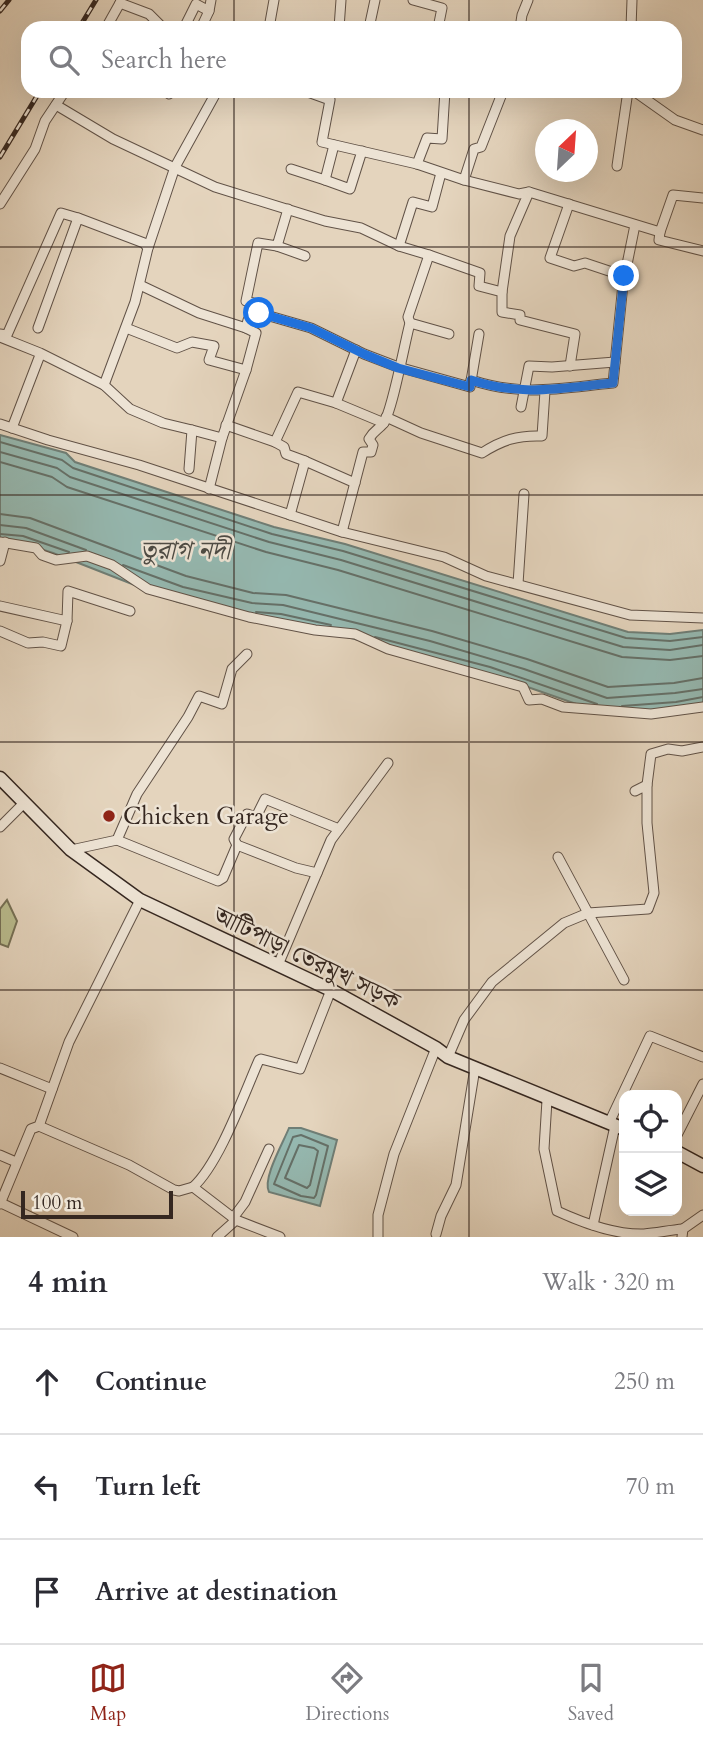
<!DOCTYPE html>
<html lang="en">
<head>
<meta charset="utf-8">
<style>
	:root { --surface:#fff; --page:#f7f7f7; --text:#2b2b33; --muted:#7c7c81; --line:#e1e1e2; --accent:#8f2418 }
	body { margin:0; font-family:Cardo,"Noto Serif Bengali",serif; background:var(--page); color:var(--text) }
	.controls { position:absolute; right:21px; bottom:21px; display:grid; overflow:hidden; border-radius:14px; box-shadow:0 7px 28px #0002 }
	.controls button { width:63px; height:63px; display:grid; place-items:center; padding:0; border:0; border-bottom:2px solid var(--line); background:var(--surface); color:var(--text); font:35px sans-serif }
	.compass { position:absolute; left:535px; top:119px; width:63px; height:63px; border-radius:50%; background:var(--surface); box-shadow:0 7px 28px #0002; rotate:25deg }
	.scale { position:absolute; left:21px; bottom:18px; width:152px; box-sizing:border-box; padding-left:7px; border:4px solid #352720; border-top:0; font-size:19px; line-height:24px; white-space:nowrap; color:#352720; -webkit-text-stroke:5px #ede3d4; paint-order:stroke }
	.stop { position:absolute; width:21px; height:21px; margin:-16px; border:5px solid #1a73e8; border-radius:50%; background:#fff }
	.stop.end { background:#1a73e8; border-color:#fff; box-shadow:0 2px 7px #0008 }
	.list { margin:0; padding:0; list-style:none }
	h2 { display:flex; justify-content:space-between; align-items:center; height:91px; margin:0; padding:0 28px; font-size:30px }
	h2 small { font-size:23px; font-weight:400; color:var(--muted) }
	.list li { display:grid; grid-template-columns:46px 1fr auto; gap:21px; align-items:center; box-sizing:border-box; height:105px; padding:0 28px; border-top:2px solid var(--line) }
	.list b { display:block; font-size:26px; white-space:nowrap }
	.list em { font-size:23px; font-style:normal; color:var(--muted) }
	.icon { flex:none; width:38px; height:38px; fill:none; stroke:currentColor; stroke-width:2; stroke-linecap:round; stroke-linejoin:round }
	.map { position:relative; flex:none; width:703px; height:1237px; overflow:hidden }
	.search { position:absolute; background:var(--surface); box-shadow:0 7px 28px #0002; left:21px; right:21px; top:21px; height:77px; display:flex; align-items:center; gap:18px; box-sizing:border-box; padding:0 24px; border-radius:21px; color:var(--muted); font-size:26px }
	.sheet { height:406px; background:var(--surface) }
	nav { display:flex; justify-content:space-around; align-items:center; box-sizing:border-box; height:98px; border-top:2px solid var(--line); background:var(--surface); font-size:19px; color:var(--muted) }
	nav a { display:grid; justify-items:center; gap:4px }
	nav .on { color:var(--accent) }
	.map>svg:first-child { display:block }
</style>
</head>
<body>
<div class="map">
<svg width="703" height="1237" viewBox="0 0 703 1237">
	<rect width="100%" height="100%" fill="#e4d4bd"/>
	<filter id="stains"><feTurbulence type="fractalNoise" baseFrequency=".00286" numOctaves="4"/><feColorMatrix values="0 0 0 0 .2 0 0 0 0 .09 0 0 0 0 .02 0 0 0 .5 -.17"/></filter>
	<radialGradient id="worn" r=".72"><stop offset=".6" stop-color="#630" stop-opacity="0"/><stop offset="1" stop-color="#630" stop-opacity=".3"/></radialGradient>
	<polygon fill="#b9bb8d" stroke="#777156" stroke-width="2" points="7,900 17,921 8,947 0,944 0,909"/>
	<g fill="#95b8b0" stroke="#6f7e76" stroke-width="2">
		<polygon points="0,435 66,453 75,462 274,527 345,544 628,632 670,634 703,630 703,704 677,709 605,714 519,684 426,657 343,636 178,602 53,553 22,543 0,540"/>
		<path d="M289,1128H301L337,1140L320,1206L269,1192C262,1179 283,1143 289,1128Z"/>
	</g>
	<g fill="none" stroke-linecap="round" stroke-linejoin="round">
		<g stroke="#657068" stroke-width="2">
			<polyline points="0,442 62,460 73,468 272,534 343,551 626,638 670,641 703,637"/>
			<polyline points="0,452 57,468 70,477 269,542 341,560 623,647 670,650 703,645"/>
			<polyline points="0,462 52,477 67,487 266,552 338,570 622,657 670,660 703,656"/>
			<polyline points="0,514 30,518 186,576 253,593 286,595 432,631 527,659 608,687 674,683 703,678"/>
			<polyline points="0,525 26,528 86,550"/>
			<polyline points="0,534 23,536 69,552"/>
			<polyline points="123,565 183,587 252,603 283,605 430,641 524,669 607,698 675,693 703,689"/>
			<polyline points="256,612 281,614 331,625"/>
			<polyline points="375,637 490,667 597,704"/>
			<polyline points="622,706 676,702 703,697"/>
			<polygon points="301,1135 328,1146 316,1195 314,1198 301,1196 274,1184 293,1137"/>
			<polygon points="299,1145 314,1148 318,1151 310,1185 307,1188 285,1178"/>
		</g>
		<defs>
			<g id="minor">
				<polyline points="413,0 442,8 438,28"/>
				<polyline points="120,3 149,14 163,28"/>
				<polyline points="106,28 120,3"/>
				<polyline points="184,28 196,4 209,11 211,0"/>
				<polyline points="201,28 209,11"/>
				<polyline points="269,28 274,0"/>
				<polyline points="339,28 341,0"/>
				<polyline points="369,28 375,0"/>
				<polyline points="520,28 522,15 528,0"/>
				<polyline points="631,28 632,0"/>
				<polyline points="167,91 169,94 171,91"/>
				<polyline points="305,91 330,100 322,142 417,164 464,180 519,194 529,192 660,232 659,240 703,251"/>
				<polyline points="634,91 675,120 703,130"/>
				<path d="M56,105L113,139L215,187L325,221L361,228L399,246L429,255L408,317L410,323C405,341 392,413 383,424C378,430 374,430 369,439L373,445L371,452H363L342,532"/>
				<polyline points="417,164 427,138 442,139 445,91"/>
				<polyline points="617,166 628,91"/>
				<polyline points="291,169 325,180 334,145"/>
				<polyline points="325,180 350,189 362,151"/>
				<polyline points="464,180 474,149 481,147 503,91"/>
				<polyline points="0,204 35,149 45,121 65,91"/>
				<polyline points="569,204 550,258 574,266 585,263 624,276"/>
				<polyline points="660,232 673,195 703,198"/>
				<polyline points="277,246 305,256"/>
				<polyline points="399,246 413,202 432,207 441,173"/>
				<polyline points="429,255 480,273 479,286 502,292 502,312 520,315 520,320 575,334 570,366"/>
				<polyline points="140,285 199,313 246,328"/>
				<polyline points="502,292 510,236 529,192"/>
				<polyline points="259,313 311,328 364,354 398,367 470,387 479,334"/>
				<polyline points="410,323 449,334"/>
				<polyline points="38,328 78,218 144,243 148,248"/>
				<polyline points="126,328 177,348 192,342 214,346 209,360 246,370"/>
				<polyline points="0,334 7,335 61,213 78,218"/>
				<polyline points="0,337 40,353 104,385 130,409 163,423 192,430"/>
				<path d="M471,380C523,397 561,388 613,383L623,284L635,225"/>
				<polyline points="104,385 135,302 148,248 175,167 217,91"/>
				<polyline points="336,403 384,423"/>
				<polyline points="521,407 529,366 552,367 615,362"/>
				<path d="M386,417L421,433L482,453C502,440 518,435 542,436L545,391"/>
				<polyline points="0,424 48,440 139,465 342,532 444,557 486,576 630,615 703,618"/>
				<polyline points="226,425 275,442"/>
				<polyline points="12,428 40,355"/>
				<polyline points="305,461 286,454 284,447 275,442 298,392 336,403 356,350"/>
				<polyline points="189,469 192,430 222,438 246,370 256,333 246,328 248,320 255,322 261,305 246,301 258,243 277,246 288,209"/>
				<polyline points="209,489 222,438"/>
				<polyline points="290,515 305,461 355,483"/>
				<polyline points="0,542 36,548 42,555 56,560 87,556 112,565 148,589 249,617 315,630 355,634 388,649 523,687 529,700 542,699 563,707 651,714 703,707"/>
				<polyline points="0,561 5,542"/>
				<polyline points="518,584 524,494"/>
				<polyline points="0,606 67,621 68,591 130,611"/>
				<polyline points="0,631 28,643 43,642 61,646 67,621"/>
				<polyline points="647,785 651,754 668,749 682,751 703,747"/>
				<polyline points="0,827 23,804"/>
				<polyline points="117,840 218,881 223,878 237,845 296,868 317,873"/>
				<polyline points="237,845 234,839 247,814 256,817 265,799 339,829"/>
				<polyline points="71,850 117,840 137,794 188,717 199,696 222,704 232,669 247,654"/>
				<polyline points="558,857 624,980"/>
				<polyline points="278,965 331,840 388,763"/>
				<polyline points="448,1057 464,1020 492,982 564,923 588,913 648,909 654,893 647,823 647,785 635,791"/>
				<polyline points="0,1068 52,1089"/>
				<path d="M547,1100L544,1149L557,1211C583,1223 615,1235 644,1234C657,1233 670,1230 683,1229"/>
				<polyline points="609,1123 650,1036 703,1057"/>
				<polyline points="39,1126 129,1165 174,1190 179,1191 193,1187 236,1220 280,1237"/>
				<polyline points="677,1135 703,1084"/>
				<polyline points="0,1155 16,1162"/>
				<path d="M193,1187C219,1164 244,1094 259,1060L261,1059L300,1069L331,990"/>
				<polyline points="1,1203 73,1237"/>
				<polyline points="0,1204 31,1129 39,1126 69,1042 140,900"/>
				<polyline points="233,1218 245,1202 269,1149"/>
				<polyline points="593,1225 615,1126"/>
				<polyline points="436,1234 441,1216 456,1185 475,1068"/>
				<polyline points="217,1237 236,1220"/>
				<polyline points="378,1237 378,1215 394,1154 436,1048"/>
				<polyline points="682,1237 683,1229 703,1215"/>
			</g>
			<g id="secondary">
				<polyline points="0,778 71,850 140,900 331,990 436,1048 448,1057 624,1129"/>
				<polyline points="677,1152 703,1166"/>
			</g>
		</defs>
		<use href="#minor" stroke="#615247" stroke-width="11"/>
		<use href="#secondary" stroke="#352720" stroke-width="15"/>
		<use href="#minor" stroke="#ede3d4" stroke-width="9"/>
		<use href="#secondary" stroke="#ede3d4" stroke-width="12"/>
		<defs>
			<g id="rail">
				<polyline points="0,11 9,0"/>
				<polyline points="79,28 96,0"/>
				<polyline points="0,157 40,91"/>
			</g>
		</defs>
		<use href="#rail" stroke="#352720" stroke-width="5"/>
		<use href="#rail" stroke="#ede3d4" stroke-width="2.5" stroke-dasharray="8" stroke-linecap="butt"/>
	</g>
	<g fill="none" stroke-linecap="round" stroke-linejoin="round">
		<path stroke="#1a73e8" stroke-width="9" d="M259,313L311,328L364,354L398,368L470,387L471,380C523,397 561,388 613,383L624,276"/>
	</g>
	<path fill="none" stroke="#352720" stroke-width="2" stroke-opacity="0.55" d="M234,0V28M469,0V28M234,91V1237M469,91V1237M0,247H703M0,495H703M0,742H703M0,990H703"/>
	<circle fill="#8f2418" stroke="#ede3d4" stroke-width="2.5" cx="109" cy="816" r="7"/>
	<g text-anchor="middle" stroke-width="5" stroke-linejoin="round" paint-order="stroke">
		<g font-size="24" fill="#352720" stroke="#ede3d4" text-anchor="start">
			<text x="123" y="824">Chicken Garage</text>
		</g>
		<g font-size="24" fill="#352720" stroke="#ede3d4">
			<text transform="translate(307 958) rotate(26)" y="8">আটিপাড়া তেরমুখ সড়ক</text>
		</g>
		<g font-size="26" font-style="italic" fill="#4d4b44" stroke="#ede3d4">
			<text x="185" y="559">তুরাগ নদী</text>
		</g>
	</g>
	<rect width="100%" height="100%" filter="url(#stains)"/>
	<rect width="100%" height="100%" fill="url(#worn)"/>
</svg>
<div class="controls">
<button><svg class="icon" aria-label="locate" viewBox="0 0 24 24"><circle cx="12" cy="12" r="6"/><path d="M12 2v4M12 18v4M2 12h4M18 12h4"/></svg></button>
<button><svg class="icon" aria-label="layers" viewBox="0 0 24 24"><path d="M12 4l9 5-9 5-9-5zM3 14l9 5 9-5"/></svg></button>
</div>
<svg class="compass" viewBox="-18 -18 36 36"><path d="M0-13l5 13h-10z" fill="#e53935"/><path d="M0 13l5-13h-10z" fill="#7c7c81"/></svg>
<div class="scale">100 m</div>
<div class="stop" style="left:259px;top:313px"></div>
<div class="stop end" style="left:624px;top:276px"></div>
<div class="search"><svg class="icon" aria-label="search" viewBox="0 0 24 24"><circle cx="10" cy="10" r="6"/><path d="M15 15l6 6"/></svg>Search here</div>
</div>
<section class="sheet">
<h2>4 min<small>Walk · 320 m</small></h2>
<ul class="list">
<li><svg class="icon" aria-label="ahead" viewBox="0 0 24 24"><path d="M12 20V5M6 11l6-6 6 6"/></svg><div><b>Continue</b></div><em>250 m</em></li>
<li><svg class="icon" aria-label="left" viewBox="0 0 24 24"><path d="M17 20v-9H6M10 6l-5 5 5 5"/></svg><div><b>Turn left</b></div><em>70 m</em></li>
<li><svg class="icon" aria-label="arrive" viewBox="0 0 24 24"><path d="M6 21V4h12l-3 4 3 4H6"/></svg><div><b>Arrive at destination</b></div></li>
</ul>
</section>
<nav>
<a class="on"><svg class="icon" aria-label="map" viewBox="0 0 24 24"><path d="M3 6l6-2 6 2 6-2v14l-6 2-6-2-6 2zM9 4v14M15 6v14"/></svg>Map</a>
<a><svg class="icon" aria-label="directions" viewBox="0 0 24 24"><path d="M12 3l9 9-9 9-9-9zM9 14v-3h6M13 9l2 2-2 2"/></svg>Directions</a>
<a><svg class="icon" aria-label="saved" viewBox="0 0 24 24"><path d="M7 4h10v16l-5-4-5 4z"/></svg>Saved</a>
</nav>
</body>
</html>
